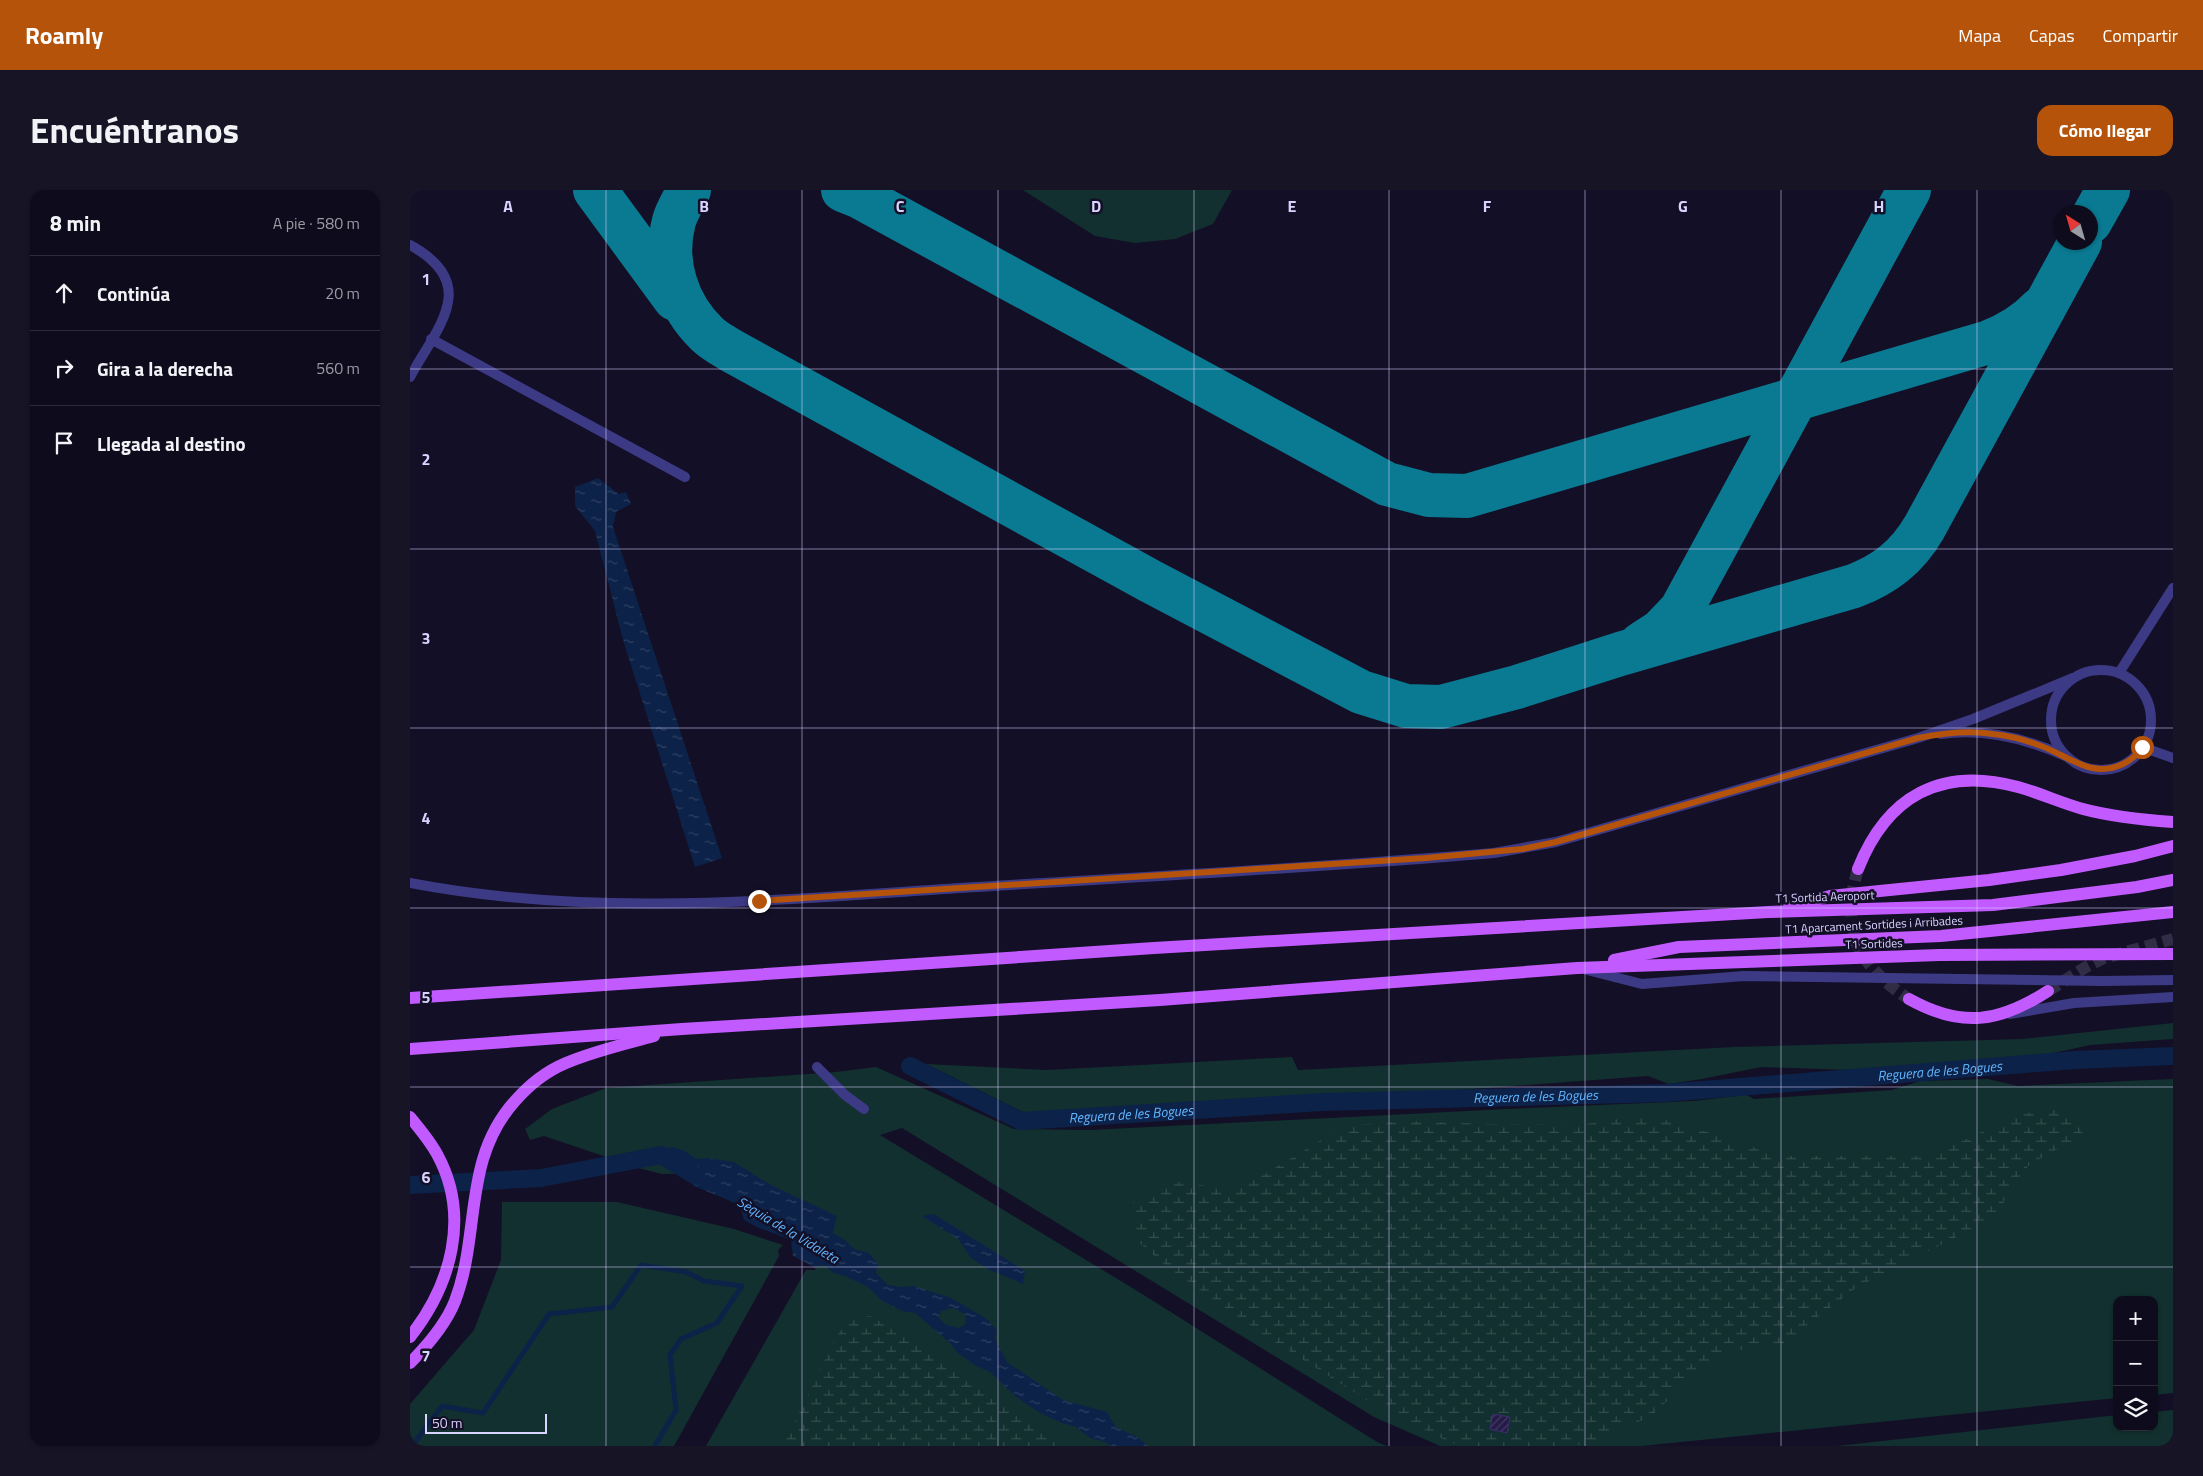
<!DOCTYPE html>
<html lang="es">
<head>
<meta charset="utf-8">
<style>
	:root { --surface:#0e0b1c; --page:#171425; --text:#f1f3f6; --muted:#9b9ba3; --line:#2e2b3b; --accent:#b45309 }
	body { margin:0; font-family:"Titillium Web",sans-serif; background:var(--page); color:var(--text) }
	.controls { position:absolute; right:15px; bottom:15px; display:grid; overflow:hidden; border-radius:10px; box-shadow:0 1px 4px #0004 }
	.controls button { width:45px; height:45px; display:grid; place-items:center; padding:0; border:0; border-bottom:1px solid var(--line); background:var(--surface); color:var(--text); font:25px sans-serif }
	.compass { position:absolute; left:1643px; top:15px; width:45px; height:45px; border-radius:50%; background:var(--surface); box-shadow:0 1px 4px #0004; rotate:323deg }
	.scale { position:absolute; left:15px; bottom:12px; width:122px; box-sizing:border-box; padding-left:5px; border:2px solid #d9d4ff; border-top:0; font-size:14px; line-height:18px; white-space:nowrap; color:#d9d4ff; -webkit-text-stroke:4px #130f26; paint-order:stroke }
	.stop { position:absolute; width:15px; height:15px; margin:-11px; border:4px solid #b45309; border-radius:50%; background:#fff }
	.stop.end { background:#b45309; border-color:#fff; box-shadow:0 1px 5px #0008 }
	.list { margin:0; padding:0; list-style:none }
	h2 { display:flex; justify-content:space-between; align-items:center; height:65px; margin:0; padding:0 20px; font-size:21px }
	h2 small { font-size:16px; font-weight:400; color:var(--muted) }
	.list li { display:grid; grid-template-columns:32px 1fr auto; gap:15px; align-items:center; box-sizing:border-box; height:75px; padding:0 20px; border-top:1px solid var(--line) }
	.list b { display:block; font-size:19px; white-space:nowrap }
	.list em { font-size:16px; font-style:normal; color:var(--muted) }
	.icon { flex:none; width:28px; height:28px; fill:none; stroke:currentColor; stroke-width:2; stroke-linecap:round; stroke-linejoin:round }
	.map { position:relative; flex:none; width:1763px; height:1256px; overflow:hidden; border-radius:15px }
	header { display:flex; align-items:center; gap:30px; box-sizing:border-box; height:70px; padding:0 25px; background:var(--accent); color:#fff }
	header strong { font-size:24px }
	nav { display:flex; gap:28px; margin-inline-start:auto; font-size:18px }
	.intro { display:flex; align-items:center; justify-content:space-between; box-sizing:border-box; height:120px; padding:0 30px }
	h1 { margin:0; font-size:35px }
	.button { padding:12px 22px; border-radius:15px; background:var(--accent); color:#fff; font-size:18px; font-weight:700 }
	main { display:flex; gap:30px; padding:0 30px }
	aside { flex:1; background:var(--surface); border-radius:15px; box-shadow:0 1px 4px #0004 }
	.map>svg:first-child { display:block }
</style>
</head>
<body>
<header>
<strong>Roamly</strong>
<nav><a>Mapa</a><a>Capas</a><a>Compartir</a></nav>
</header>
<div class="intro"><h1>Encuéntranos</h1><a class="button">Cómo llegar</a></div>
<main>
<aside>
<h2>8 min<small>A pie · 580 m</small></h2>
<ul class="list">
<li><svg class="icon" aria-label="ahead" viewBox="0 0 24 24"><path d="M12 20V5M6 11l6-6 6 6"/></svg><div><b>Continúa</b></div><em>20 m</em></li>
<li><svg class="icon" aria-label="right" viewBox="0 0 24 24"><path d="M7 20v-9h11M14 6l5 5-5 5"/></svg><div><b>Gira a la derecha</b></div><em>560 m</em></li>
<li><svg class="icon" aria-label="arrive" viewBox="0 0 24 24"><path d="M6 21V4h12l-3 4 3 4H6"/></svg><div><b>Llegada al destino</b></div></li>
</ul>
</aside>
<div class="map">
<svg width="1763" height="1256" viewBox="0 0 1763 1256">
	<defs>
		<pattern id="wetland-marsh" width="20" height="14" patternUnits="userSpaceOnUse" patternTransform="scale(1.25)"><rect width="20" height="14" fill="#12302f"/><path d="M1 5h8M5 5V1M11 12h8M15 12V8" fill="none" stroke="#344d4e"/></pattern>
		<pattern id="water-ripples" width="26" height="14" patternUnits="userSpaceOnUse" patternTransform="scale(1.25)"><rect width="26" height="14" fill="#0c2248"/><path d="M2 4q2-2 4 0t4 0M15 11q2-2 4 0t4 0" fill="none" stroke="#2f4163"/></pattern>
		<pattern id="building-hatch" width="6" height="6" patternUnits="userSpaceOnUse" patternTransform="scale(1.25)"><rect width="6" height="6" fill="#241b47"/><path d="M-1 1l2-2M0 6l6-6M5 7l2-2" fill="none" stroke="#433b63"/></pattern>
	</defs>
	<rect width="100%" height="100%" fill="#130f26"/>
	<g fill="#12302f">
		<polygon points="613,0 822,0 803,34 765,49 725,53 685,46"/>
		<polygon points="1763,833 1763,849 1680,855 1639,864 1439,880 1351,877 1292,889 1259,894 1238,886 980,905 617,924 516,874 637,880 882,867 888,880 1324,857 1613,849"/>
		<polygon points="466,877 604,939 680,940 1096,919 1283,911 1337,905 1344,909 1482,900 1510,891 1578,889 1608,896 1763,889 1763,1203 1744,1205 1744,1110 1707,1110 1707,1208 1232,1256 1030,1256 964,1227 492,938 470,945 729,1102 967,1252 977,1256 296,1256 396,1080 406,1080 404,1077 411,1034 329,983 252,984 232,979 134,946 120,950 115,939 142,919 196,898 426,882"/>
		<polygon points="92,1012 207,1012 324,1039 373,1055 368,1060 369,1066 264,1256 0,1256 0,1214 64,1140 91,1070"/>
		<polygon points="1763,1220 1763,1256 1427,1256 1707,1225 1707,1237 1744,1237 1744,1222"/>
	</g>
	<g fill="url(#wetland-marsh)">
		<polygon points="1657,918 1674,945 1620,974 1599,999 1588,1026 1447,1097 1374,1153 1327,1160 1300,1171 1239,1228 1213,1237 1182,1252 1162,1256 1058,1256 1041,1253 958,1211 854,1145 756,1076 726,1050 723,1011 772,991 815,1000 850,987 934,936 997,931 1082,934 1170,935 1234,925 1275,935 1371,966 1520,966 1610,924"/>
		<polygon points="461,1126 560,1188 584,1211 658,1256 373,1256 427,1145 441,1129"/>
	</g>
	<g fill="url(#water-ripples)" fill-rule="evenodd">
		<polygon points="188,288 209,304 216,302 221,314 206,322 203,337 312,668 285,677 213,450 185,341 165,316 165,297"/>
		<path d="M262,957L273,960L287,969L297,968L324,972L361,995L427,1026L423,1043L435,1050L444,1059L459,1063L468,1074L466,1083L478,1095L490,1097L504,1096L541,1108L577,1129L587,1140L585,1149L597,1172L653,1210L697,1222L706,1237L729,1248L738,1256H701L695,1252L680,1248L666,1237L652,1233L630,1223L606,1207L580,1182L566,1176L548,1163L540,1153L505,1123L492,1121L471,1110L458,1097L435,1086L423,1083L415,1075L404,1077L383,1066L381,1050L347,1037L334,1030L330,1015L284,996L277,987L269,982L268,976L253,960ZM543,1118L555,1124L556,1134L549,1138L536,1135L528,1127L531,1121Z"/>
		<polygon points="524,1024 615,1081 613,1094 578,1079 561,1068 548,1049 512,1026"/>
	</g>
	<g fill="none" stroke-linecap="round" stroke-linejoin="round">
		<polyline stroke="#0c2248" stroke-width="5" points="2,1256 32,1216 73,1223 139,1124 202,1117 231,1075 276,1082 294,1091 332,1096 307,1133 271,1149 260,1165 266,1220 245,1256"/>
		<g stroke="#0c2248" stroke-width="18">
			<path id="s1" d="M500,876L611,931L913,912L1255,903L1665,870L1763,866"/>
			<polyline points="0,995 131,988 251,965 286,986"/>
		</g>
		<g stroke="#0a7a92" stroke-width="44">
			<polyline points="185,0 265,109"/>
			<path d="M279,0C274,10 267,20 264,31C253,72 267,115 297,144C304,151 314,156 322,161L740,391L951,502L996,516L1031,517L1107,497L1210,464L1444,396C1475,384 1497,367 1514,338L1670,52"/>
			<path d="M433,0L448,6L977,294L1019,305L1057,306L1579,152C1599,144 1615,135 1630,119"/>
			<polyline points="1680,32 1698,0"/>
			<polyline points="1231,454 1251,441 1271,420 1499,0"/>
		</g>
	</g>
	<polygon fill="url(#building-hatch)" stroke="#3b2d73" points="1083,1224 1100,1227 1097,1243 1080,1239"/>
	<g fill="none" stroke-linecap="round" stroke-linejoin="round">
		<g stroke="#312d47" stroke-width="12" stroke-dasharray="12 6" stroke-linecap="butt">
			<path d="M1448,679C1430,739 1447,775 1499,809"/>
			<polyline points="1638,801 1676,777 1694,768 1763,749"/>
		</g>
		<g stroke="#3d3a85" stroke-width="10">
			<path d="M0,55C71,94 28,136 0,187"/>
			<polyline points="21,149 275,287"/>
			<circle cx="1691" cy="530" r="50"/>
			<polyline points="1709,483 1763,398"/>
			<path d="M1531,544C1574,538 1615,548 1655,566"/>
			<polyline points="1732,557 1763,568"/>
			<path d="M0,693C181,728 367,710 550,698C728,687 906,678 1084,663L1146,652L1508,548L1563,529L1663,488"/>
			<polyline points="1177,780 1232,794 1334,786 1693,791 1763,790"/>
			<polyline points="1600,824 1664,813 1763,807"/>
			<polyline points="407,877 435,905 454,919"/>
		</g>
		<g stroke="#c25bff" stroke-width="12">
			<path d="M1448,679C1477,606 1531,576 1608,597C1630,603 1651,613 1673,619C1703,627 1733,630 1763,632"/>
			<polyline points="1379,717 1420,706 1579,690 1651,680 1725,666 1763,656"/>
			<polyline points="1204,770 1269,757 1531,746 1763,722"/>
			<polyline points="0,808 744,758 1358,722 1583,715 1727,697 1763,690"/>
			<path d="M1499,809C1551,838 1589,833 1638,801"/>
			<polyline points="0,859 272,839 750,810 1167,778 1529,765 1763,764"/>
			<path d="M0,927C10,939 20,951 27,964C61,1026 41,1095 0,1147"/>
			<path d="M0,1173C17,1156 36,1134 45,1111C71,1043 52,970 105,911C119,895 137,881 156,873C184,861 215,854 244,846"/>
		</g>
	</g>
	<g fill="none" stroke-linecap="round" stroke-linejoin="round">
		<path stroke="#b45309" stroke-width="6" d="M349,711L1016,668L1112,659L1146,652L1508,548C1533,543 1558,540 1583,544C1600,546 1616,550 1631,556C1659,566 1681,589 1713,574C1721,570 1728,565 1732,557"/>
	</g>
	<path fill="none" stroke="#d9d4ff" stroke-width="1" stroke-opacity="0.55" d="M196,0V1256M392,0V1256M588,0V1256M784,0V1256M979,0V1256M1175,0V1256M1371,0V1256M1567,0V1256M0,179H1763M0,359H1763M0,538H1763M0,718H1763M0,897H1763M0,1077H1763"/>
	<g text-anchor="middle" stroke-width="5" stroke-linejoin="round" paint-order="stroke">
		<g font-size="12" fill="#d9d4ff" stroke="#130f26">
			<text transform="translate(1415 707) rotate(-2)" y="4">T1 Sortida Aeroport</text>
			<text transform="translate(1464 735) rotate(-3)" y="4">T1 Aparcament Sortides i Arribades</text>
			<text transform="translate(1464 754) rotate(-2)" y="4">T1 Sortides</text>
		</g>
		<g font-size="14" font-style="italic" fill="#62b6ff" stroke="#130f26">
			<text dy="5" stroke="none"><textPath href="#s1" startOffset="1044">Reguera de les Bogues</textPath></text>
			<text dy="5" stroke="none"><textPath href="#s1" startOffset="639">Reguera de les Bogues</textPath></text>
			<text dy="5" stroke="none"><textPath href="#s1" startOffset="234">Reguera de les Bogues</textPath></text>
			<text transform="translate(378 1040) rotate(31)" y="5">Sèquia de la Vidaleta</text>
		</g>
	</g>
	<g font-size="16" text-anchor="middle" font-weight="bold" fill="#d9d4ff" stroke="#130f26" stroke-width="5" stroke-linejoin="round" paint-order="stroke">
		<text x="98" y="22">A</text>
		<text x="294" y="22">B</text>
		<text x="490" y="22">C</text>
		<text x="686" y="22">D</text>
		<text x="882" y="22">E</text>
		<text x="1077" y="22">F</text>
		<text x="1273" y="22">G</text>
		<text x="1469" y="22">H</text>
		<text x="16" y="95">1</text>
		<text x="16" y="275">2</text>
		<text x="16" y="454">3</text>
		<text x="16" y="634">4</text>
		<text x="16" y="813">5</text>
		<text x="16" y="993">6</text>
		<text x="16" y="1172">7</text>
	</g>
</svg>
<div class="controls">
<button>+</button>
<button>−</button>
<button><svg class="icon" aria-label="layers" viewBox="0 0 24 24"><path d="M12 4l9 5-9 5-9-5zM3 14l9 5 9-5"/></svg></button>
</div>
<svg class="compass" viewBox="-18 -18 36 36"><path d="M0-13l5 13h-10z" fill="#e53935"/><path d="M0 13l5-13h-10z" fill="#9b9ba3"/></svg>
<div class="scale">50 m</div>
<div class="stop" style="left:1732px;top:557px"></div>
<div class="stop end" style="left:349px;top:711px"></div>
</div>
</main>
</body>
</html>
